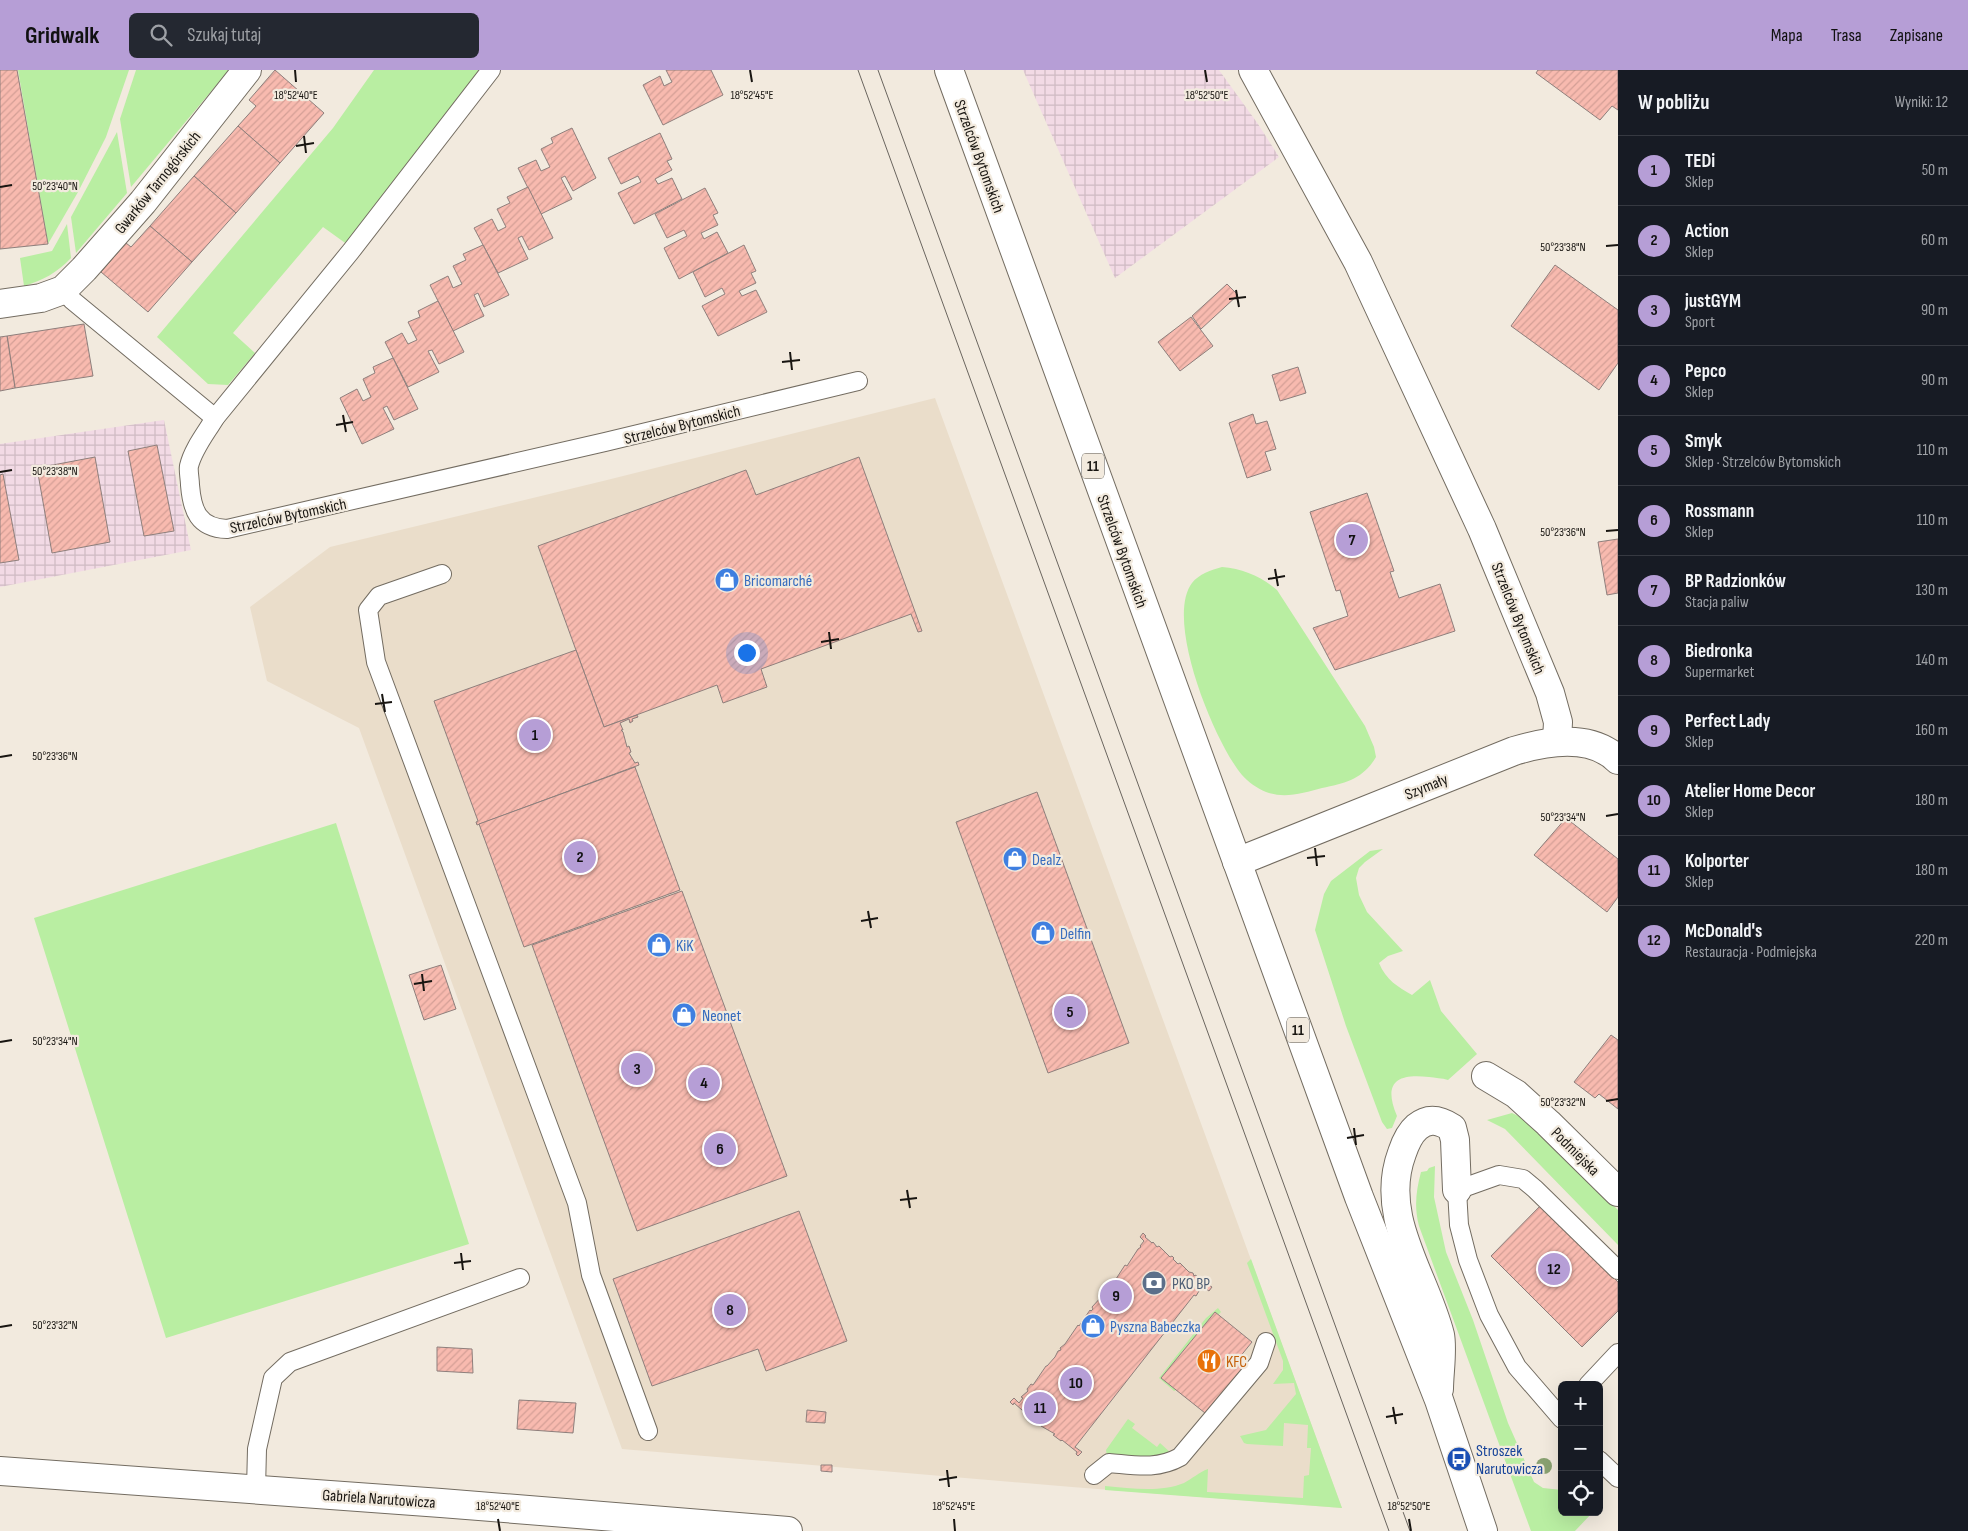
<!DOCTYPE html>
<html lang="pl">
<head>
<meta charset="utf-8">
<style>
	:root { --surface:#171b24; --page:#242831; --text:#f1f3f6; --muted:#9ea1a6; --line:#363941; --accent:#b69ed6 }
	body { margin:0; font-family:"Sofia Sans Condensed",sans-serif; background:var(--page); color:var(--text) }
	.controls { position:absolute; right:15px; bottom:15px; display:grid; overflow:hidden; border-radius:8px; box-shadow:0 5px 20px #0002 }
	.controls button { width:45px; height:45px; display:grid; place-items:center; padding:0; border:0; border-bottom:1px solid var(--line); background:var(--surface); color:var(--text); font:25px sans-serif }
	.you { position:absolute; left:746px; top:582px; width:18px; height:18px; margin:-12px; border:4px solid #fff; border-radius:50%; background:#1a73e8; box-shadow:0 0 0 8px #1a73e833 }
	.badge { display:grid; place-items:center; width:32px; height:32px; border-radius:50%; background:var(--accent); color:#111; font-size:16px; font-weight:700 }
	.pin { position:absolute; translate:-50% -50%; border:2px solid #fff; box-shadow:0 1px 5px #0006 }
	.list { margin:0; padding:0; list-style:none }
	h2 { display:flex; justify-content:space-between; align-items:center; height:65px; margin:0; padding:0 20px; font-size:21px }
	h2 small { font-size:16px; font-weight:400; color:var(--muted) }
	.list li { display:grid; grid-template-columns:32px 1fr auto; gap:15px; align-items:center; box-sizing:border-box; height:70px; padding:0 20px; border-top:1px solid var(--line) }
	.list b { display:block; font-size:19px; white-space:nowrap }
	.list p { margin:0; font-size:16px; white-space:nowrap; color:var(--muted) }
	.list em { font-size:16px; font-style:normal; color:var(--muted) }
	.icon { flex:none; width:28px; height:28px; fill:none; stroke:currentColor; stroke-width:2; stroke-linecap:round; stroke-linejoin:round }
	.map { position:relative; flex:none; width:1618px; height:1461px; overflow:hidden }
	header { display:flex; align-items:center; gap:30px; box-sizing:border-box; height:70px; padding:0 25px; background:var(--accent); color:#111 }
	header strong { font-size:24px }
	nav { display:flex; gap:28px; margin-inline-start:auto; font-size:18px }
	.search { width:350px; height:45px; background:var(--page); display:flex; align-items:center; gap:12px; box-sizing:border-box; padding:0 18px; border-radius:8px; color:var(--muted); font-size:19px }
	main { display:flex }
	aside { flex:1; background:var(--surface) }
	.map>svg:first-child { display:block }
</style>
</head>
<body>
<header>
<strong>Gridwalk</strong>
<div class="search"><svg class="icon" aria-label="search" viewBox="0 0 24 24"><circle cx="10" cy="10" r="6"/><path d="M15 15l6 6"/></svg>Szukaj tutaj</div>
<nav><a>Mapa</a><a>Trasa</a><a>Zapisane</a></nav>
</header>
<main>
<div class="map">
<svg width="1618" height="1461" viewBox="0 0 1618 1461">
	<defs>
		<pattern id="industrial-grid" width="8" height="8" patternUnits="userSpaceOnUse" patternTransform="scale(1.25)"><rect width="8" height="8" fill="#f2dae5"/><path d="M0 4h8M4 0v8" fill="none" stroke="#cfbac3"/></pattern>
		<pattern id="building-hatch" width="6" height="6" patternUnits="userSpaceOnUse" patternTransform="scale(1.25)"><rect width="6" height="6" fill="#f8baaf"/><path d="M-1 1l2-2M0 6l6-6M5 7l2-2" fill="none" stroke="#d49f96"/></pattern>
	</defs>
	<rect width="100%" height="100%" fill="#f2eade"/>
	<polygon fill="#eaddca" points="935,328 1342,1438 1072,1417 622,1379 359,658 267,611 250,537 330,477 603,411"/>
	<g fill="url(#industrial-grid)">
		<polygon points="1023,0 1219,0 1258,54 1279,87 1115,208"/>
		<polygon points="164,350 191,480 0,517 0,374"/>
	</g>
	<g fill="#b9eea2">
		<polygon points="18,0 129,0 106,67 78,122 48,174"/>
		<polygon points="136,0 229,0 131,117 120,49"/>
		<polygon points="374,0 482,0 348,175 323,157 233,263 255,283 228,315 208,314 157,267 333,58"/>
		<polygon points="117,62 127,123 76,183 71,147"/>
		<path d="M67,154L71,188C57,203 43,210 24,216L20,188L52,181Z"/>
		<path d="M1222,497C1243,499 1261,506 1277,520L1365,656L1374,677L1376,687C1363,709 1346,713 1322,718C1304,723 1284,729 1266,722C1257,718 1248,712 1242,705C1215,673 1164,550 1192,513C1199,504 1211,500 1222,497Z"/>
		<polygon points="336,753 469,1174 166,1268 34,848"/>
		<path d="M1383,779L1365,792L1359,798L1356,808L1359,825L1367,842L1403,881L1388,886L1379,893C1386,910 1398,917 1412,925L1430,910L1441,941L1477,984L1448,1010C1442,1008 1435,1008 1429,1007C1396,1003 1383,1013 1397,1046L1392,1058L1387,1059L1382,1052L1346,956L1315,860L1324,824L1331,811L1370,781Z"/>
		<polygon points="1512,1043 1527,1050 1618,1140 1618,1175 1505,1059 1487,1050"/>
		<path d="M1435,1096L1434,1127L1446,1182L1473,1250L1508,1353L1534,1412L1543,1418L1562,1420V1442H1593L1575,1461H1531L1419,1156C1414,1137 1416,1121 1421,1102L1427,1101L1429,1098Z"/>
		<path d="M1251,1189L1342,1438L1105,1420V1416C1131,1418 1159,1423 1184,1413C1192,1409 1199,1402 1208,1399L1207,1422L1303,1428L1304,1406L1309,1405L1311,1378H1307L1308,1355L1284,1353L1283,1376L1247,1374L1244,1373L1240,1366L1266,1360L1296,1324L1294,1313L1273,1314L1283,1300V1291L1247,1193Z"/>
		<polygon points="1218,1238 1221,1242 1218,1245 1215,1242 1161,1308 1176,1320 1174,1321 1159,1308 1206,1248"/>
		<polygon points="1128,1349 1135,1354 1132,1358 1157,1377 1160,1373 1172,1384 1162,1388 1107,1386 1106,1380"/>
	</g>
	<g fill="url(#building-hatch)" stroke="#8e7f7c">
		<polygon points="0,0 17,0 48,174 0,179"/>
		<polygon points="275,0 324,43 280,93 238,56 256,36 249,30"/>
		<polygon points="666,0 711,0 723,25 663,55 643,15 660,6 664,16 672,12"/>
		<polygon points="1538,0 1618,0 1618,40 1612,36 1600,50 1536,3"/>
		<polygon points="238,56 280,93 236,143 194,106"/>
		<polygon points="572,58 596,108 573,121 565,106 561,108 572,129 541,144 518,98 536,90 541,101 550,97 541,79 553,73 551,68"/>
		<polygon points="660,63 672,89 667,91 672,100 655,109 658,114 672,108 682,129 634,154 618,123 641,112 638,106 621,114 608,88"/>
		<polygon points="194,106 236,143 192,192 150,156"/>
		<polygon points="528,117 553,168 529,180 522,166 518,168 528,189 498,203 474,158 492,149 498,161 506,157 497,139 510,133 507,127"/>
		<polygon points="705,118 718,143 713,145 718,155 701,163 704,169 717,162 728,183 679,209 664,178 687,166 684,160 667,168 655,144"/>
		<polygon points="150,156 192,192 148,242 101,202 126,173 131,177"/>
		<polygon points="483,175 509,225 484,237 478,223 474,225 484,246 453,261 430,215 448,206 453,218 462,214 453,196 466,190 463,184"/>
		<polygon points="744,175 756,201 751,203 756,213 739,221 742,226 756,220 767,242 718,266 702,236 725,224 722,218 705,227 693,202"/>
		<polygon points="1555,195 1618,240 1618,293 1599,320 1511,256"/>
		<polygon points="1227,214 1238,225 1201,259 1192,246"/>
		<polygon points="438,231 464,282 439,294 432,280 428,281 439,302 408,317 385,272 402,263 408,274 417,270 408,252 420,247 418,241"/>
		<polygon points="1191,247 1213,276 1180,301 1158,272"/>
		<polygon points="84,254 93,306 15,318 7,266"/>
		<polygon points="7,266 15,318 0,321 0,267"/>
		<polygon points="393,288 418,339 394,350 387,336 383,338 394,359 362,374 340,328 357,319 363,331 371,327 363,309 375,303 373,297"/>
		<polygon points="1298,297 1306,323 1280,331 1272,305"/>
		<polygon points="1253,344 1256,354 1267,351 1276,379 1265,382 1271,400 1247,408 1229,353"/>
		<polygon points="157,375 174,461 144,466 128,381"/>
		<polygon points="95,387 110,472 52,483 37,398"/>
		<polygon points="859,387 922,561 918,562 911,544 761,599 767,617 723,633 717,615 604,657 538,476 746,400 756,425"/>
		<polygon points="3,404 19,490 0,493 0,405"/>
		<polygon points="1367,423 1394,501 1390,502 1399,528 1440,514 1455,561 1335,600 1313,558 1348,546 1340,520 1336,521 1310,442"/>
		<polygon points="1618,469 1618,523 1607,525 1598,472"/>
		<polygon points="576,580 604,657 637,645 638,647 632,649 633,651 630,653 629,649 620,653 623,660 621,660 623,662 627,677 629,676 631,682 629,683 635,693 638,692 639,695 477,755 476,752 478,751 434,631"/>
		<polygon points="635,697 680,820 524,877 479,754"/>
		<polygon points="1037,722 1129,973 1048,1003 956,752"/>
		<polygon points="1566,748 1618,789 1618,827 1607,842 1534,785"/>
		<polygon points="682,821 787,1106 637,1161 532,875"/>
		<polygon points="441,895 456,939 424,950 409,905"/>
		<polygon points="1611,965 1618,970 1618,1039 1599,1024 1595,1028 1574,1012"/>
		<polygon points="1541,1135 1618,1212 1618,1241 1582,1277 1491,1186"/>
		<polygon points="799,1141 847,1271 766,1301 758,1279 652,1316 613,1209"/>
		<polygon points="1143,1163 1146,1166 1145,1167 1152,1173 1153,1172 1157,1177 1159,1176 1170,1187 1172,1186 1174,1188 1173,1189 1178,1194 1180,1193 1189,1202 1193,1203 1194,1206 1195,1205 1200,1208 1199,1210 1208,1216 1209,1215 1212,1217 1209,1221 1202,1216 1196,1226 1194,1225 1075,1377 1082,1382 1078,1386 1076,1384 1077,1382 1062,1370 1061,1371 1053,1365 1055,1364 1041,1356 1042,1354 1031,1346 1030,1347 1014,1333 1013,1335 1010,1332 1014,1328 1019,1333 1023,1328 1021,1327 1028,1321 1027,1319 1031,1314 1033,1315 1046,1296 1047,1296 1055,1287 1058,1281 1061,1280 1060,1278 1065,1274 1078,1255 1079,1256 1090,1240 1091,1241 1093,1239 1092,1237 1103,1225 1102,1225 1106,1219 1107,1220 1109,1218 1107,1216 1112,1210 1114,1212 1125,1195 1127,1196 1138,1179 1141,1177 1140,1176 1144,1171 1140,1167"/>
		<polygon points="1215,1242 1252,1272 1239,1288 1246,1294 1236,1306 1237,1307 1205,1343 1161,1308"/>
		<polygon points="437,1277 472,1279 473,1303 437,1301"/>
		<polygon points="519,1330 576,1333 573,1363 517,1359"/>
		<polygon points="807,1340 826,1342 825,1353 806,1352"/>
		<polygon points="821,1395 832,1395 832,1402 821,1401"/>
	</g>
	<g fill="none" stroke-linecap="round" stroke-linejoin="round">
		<defs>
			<g id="service">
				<path d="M491,0L351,181L215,348C206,363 193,379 189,396C188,401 190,409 190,415C192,440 198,458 227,459L605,372L858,311"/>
				<polyline points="63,220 72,230 215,348"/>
				<polyline points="442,504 379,526 368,540 376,592 577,1133 591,1205 648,1361"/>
				<polyline points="1588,1315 1618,1283"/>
				<polyline points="1562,1349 1517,1297 1489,1245 1468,1190 1459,1155 1457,1120 1499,1105 1523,1109 1535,1119 1618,1200"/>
				<polyline points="1599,1390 1618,1408"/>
				<path d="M1094,1405L1109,1393C1134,1395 1157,1400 1180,1387L1259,1293L1266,1272"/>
				<polyline points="256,1419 257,1379 273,1308 290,1292 520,1208"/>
			</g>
			<g id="minor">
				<polyline points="1253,0 1358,192 1482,459 1550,623 1558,652 1557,671"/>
				<polyline points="0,234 41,228 63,220 84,199 143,132 247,0"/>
				<path d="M1237,792L1514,681C1547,671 1591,663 1618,690"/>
				<polyline points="1486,1006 1516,1024 1548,1053 1618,1122"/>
				<polyline points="0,1401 441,1433 788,1461"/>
			</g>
			<g id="trunk">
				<polyline points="949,0 1359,1127 1439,1330 1483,1461"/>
				<path d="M1439,1319C1439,1304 1443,1279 1440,1265C1425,1205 1378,1147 1402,1083C1405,1074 1410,1063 1417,1057C1429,1047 1440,1050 1452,1058L1455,1070L1457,1120"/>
			</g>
		</defs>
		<use href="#service" stroke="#736c61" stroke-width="20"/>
		<use href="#minor" stroke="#736c61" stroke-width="30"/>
		<use href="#trunk" stroke="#736c61" stroke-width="30"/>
		<use href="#service" stroke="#fff" stroke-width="18"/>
		<use href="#minor" stroke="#fff" stroke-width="28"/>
		<use href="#trunk" stroke="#fff" stroke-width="28"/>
		<g stroke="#6a655e" stroke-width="1">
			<polyline points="858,0 1389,1461"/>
			<polyline points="878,0 1410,1461"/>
		</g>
	</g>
	<circle fill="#89a171" cx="1544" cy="1396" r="8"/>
	<path fill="none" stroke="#181511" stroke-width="2" d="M295,0L296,12M750,0L752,12M1205,0L1207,12M304,66L306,83M296,76L314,73M0,117L12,115M1606,176L1618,175M1236,220L1239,237M1229,229L1246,227M790,282L792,300M782,292L800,290M343,345L346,362M336,355L353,352M0,402L12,400M1606,461L1618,460M1275,499L1278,516M1268,509L1285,506M829,562L831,579M821,572L839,569M382,624L385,642M375,634L392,632M0,687L12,685M1606,746L1618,744M1315,778L1317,796M1307,788L1325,786M868,841L871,858M861,851L878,848M422,904L424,921M414,914L432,911M0,972L12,970M1606,1031L1618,1029M1354,1058L1356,1075M1347,1068L1364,1065M907,1120L910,1138M900,1130L917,1128M461,1183L463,1200M454,1193L471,1191M0,1257L12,1255M1393,1337L1396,1354M1386,1347L1403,1344M947,1400L949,1417M939,1410L957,1407M498,1449L500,1461M954,1449L955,1461M1409,1449L1411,1461"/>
	<defs>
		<symbol id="shop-disc" viewBox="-11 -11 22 22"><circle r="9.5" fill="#3f7fe0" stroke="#f2eade"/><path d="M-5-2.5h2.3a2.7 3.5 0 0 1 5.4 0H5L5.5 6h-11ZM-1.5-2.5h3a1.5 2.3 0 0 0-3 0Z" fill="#fff"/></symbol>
		<symbol id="bank-disc" viewBox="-11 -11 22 22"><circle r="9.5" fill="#5c6f8a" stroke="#f2eade"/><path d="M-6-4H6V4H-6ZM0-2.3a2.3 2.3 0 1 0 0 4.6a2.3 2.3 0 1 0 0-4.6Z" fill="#fff"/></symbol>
		<symbol id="restaurant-disc" viewBox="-11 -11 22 22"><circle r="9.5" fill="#e8710a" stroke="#f2eade"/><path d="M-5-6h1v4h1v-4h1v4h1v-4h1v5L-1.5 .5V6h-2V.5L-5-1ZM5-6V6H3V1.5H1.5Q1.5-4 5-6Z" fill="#fff"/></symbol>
		<symbol id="bus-disc" viewBox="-11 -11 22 22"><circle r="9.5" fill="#1a4fb4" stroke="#f2eade"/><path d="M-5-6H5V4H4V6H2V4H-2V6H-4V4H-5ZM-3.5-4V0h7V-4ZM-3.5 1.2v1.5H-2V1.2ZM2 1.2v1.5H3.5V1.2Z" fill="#fff"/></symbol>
	</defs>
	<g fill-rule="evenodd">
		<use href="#shop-disc" x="713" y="496" width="28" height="28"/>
		<use href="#shop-disc" x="1001" y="775" width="28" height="28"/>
		<use href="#shop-disc" x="1029" y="849" width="28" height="28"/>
		<use href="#shop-disc" x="645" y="861" width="28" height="28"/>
		<use href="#shop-disc" x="670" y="931" width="28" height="28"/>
		<use href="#bank-disc" x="1140" y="1199" width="28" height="28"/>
		<use href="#shop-disc" x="1079" y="1242" width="28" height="28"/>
		<use href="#restaurant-disc" x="1195" y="1277" width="28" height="28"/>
		<use href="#bus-disc" x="1445" y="1375" width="28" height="28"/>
	</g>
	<g text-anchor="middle" stroke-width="4.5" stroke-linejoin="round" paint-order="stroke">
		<g fill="#f2eade" stroke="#59554e" stroke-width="1">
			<rect x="1082" y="383.5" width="22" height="25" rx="4"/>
			<rect x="1287" y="947.5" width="22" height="25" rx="4"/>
		</g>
		<g font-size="15" font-weight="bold" fill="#181511">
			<text x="1093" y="401">11</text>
			<text x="1298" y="965">11</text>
		</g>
		<g font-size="16" fill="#181511" stroke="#f2eade">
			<text transform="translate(980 86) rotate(70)" y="6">Strzelców Bytomskich</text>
			<text transform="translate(157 112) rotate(-51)" y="6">Gwarków Tarnogórskich</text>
			<text transform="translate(682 354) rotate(-14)" y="6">Strzelców Bytomskich</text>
			<text transform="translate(288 445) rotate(-12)" y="6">Strzelców Bytomskich</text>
			<text transform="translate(1123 481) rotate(70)" y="6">Strzelców Bytomskich</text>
			<text transform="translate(1519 548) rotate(68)" y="6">Strzelców Bytomskich</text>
			<text transform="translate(1426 716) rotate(-22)" y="6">Szymały</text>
			<text transform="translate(1576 1081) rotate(45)" y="6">Podmiejska</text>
			<text transform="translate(379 1428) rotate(4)" y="6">Gabriela Narutowicza</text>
		</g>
		<g font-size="16" fill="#366cbe" stroke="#f2eade" text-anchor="start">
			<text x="744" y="516">Bricomarché</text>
			<text x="1032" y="795">Dealz</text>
			<text x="1060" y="869">Delfin</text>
			<text x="676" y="881">KiK</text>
			<text x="702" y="951">Neonet</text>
			<text x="1110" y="1262">Pyszna Babeczka</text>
		</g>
		<g font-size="16" fill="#4e5e75" stroke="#f2eade" text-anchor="start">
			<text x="1172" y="1219">PKO BP</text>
		</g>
		<g font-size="16" fill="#c56008" stroke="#f2eade" text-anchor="start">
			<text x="1226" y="1297">KFC</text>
		</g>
		<g font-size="16" fill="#164399" stroke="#f2eade" text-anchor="start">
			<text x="1476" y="1386">Stroszek<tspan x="1476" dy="18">Narutowicza</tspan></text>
		</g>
	</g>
	<g font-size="12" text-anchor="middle" fill="#181511" stroke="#f2eade" stroke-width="4.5" stroke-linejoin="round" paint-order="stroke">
		<text x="296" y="29">18°52'40"E</text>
		<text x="752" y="29">18°52'45"E</text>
		<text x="1207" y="29">18°52'50"E</text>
		<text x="55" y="120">50°23'40"N</text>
		<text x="1563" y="181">50°23'38"N</text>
		<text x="55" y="405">50°23'38"N</text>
		<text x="1563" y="466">50°23'36"N</text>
		<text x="55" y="690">50°23'36"N</text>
		<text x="1563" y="751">50°23'34"N</text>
		<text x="55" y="975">50°23'34"N</text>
		<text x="1563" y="1036">50°23'32"N</text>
		<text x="55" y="1259">50°23'32"N</text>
		<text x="498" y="1440">18°52'40"E</text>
		<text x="954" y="1440">18°52'45"E</text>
		<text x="1409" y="1440">18°52'50"E</text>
	</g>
</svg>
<div class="controls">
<button>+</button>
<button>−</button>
<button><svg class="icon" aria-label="locate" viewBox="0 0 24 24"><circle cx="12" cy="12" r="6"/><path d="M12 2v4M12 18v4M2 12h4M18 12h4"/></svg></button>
</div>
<div class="you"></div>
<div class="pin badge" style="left:535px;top:665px">1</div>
<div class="pin badge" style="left:580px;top:787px">2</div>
<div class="pin badge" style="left:637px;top:999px">3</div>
<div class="pin badge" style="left:704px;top:1013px">4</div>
<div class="pin badge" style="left:1070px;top:942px">5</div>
<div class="pin badge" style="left:720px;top:1079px">6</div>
<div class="pin badge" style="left:1352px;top:470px">7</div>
<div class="pin badge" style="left:730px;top:1240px">8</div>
<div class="pin badge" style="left:1116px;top:1226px">9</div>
<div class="pin badge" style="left:1076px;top:1313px">10</div>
<div class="pin badge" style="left:1040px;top:1338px">11</div>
<div class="pin badge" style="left:1554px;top:1199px">12</div>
</div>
<aside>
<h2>W pobliżu<small>Wyniki: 12</small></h2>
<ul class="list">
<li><span class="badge">1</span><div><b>TEDi</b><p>Sklep</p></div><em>50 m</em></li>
<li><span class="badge">2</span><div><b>Action</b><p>Sklep</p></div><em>60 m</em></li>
<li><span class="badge">3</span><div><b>justGYM</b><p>Sport</p></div><em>90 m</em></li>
<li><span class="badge">4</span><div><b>Pepco</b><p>Sklep</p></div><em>90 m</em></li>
<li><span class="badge">5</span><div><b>Smyk</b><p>Sklep · Strzelców Bytomskich</p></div><em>110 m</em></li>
<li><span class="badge">6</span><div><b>Rossmann</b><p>Sklep</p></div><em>110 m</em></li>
<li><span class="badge">7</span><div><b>BP Radzionków</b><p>Stacja paliw</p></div><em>130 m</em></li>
<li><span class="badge">8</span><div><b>Biedronka</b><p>Supermarket</p></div><em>140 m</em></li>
<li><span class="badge">9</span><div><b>Perfect Lady</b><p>Sklep</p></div><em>160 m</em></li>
<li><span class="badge">10</span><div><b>Atelier Home Decor</b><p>Sklep</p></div><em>180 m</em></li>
<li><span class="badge">11</span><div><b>Kolporter</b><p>Sklep</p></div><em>180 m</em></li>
<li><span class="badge">12</span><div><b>McDonald's</b><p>Restauracja · Podmiejska</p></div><em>220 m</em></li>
</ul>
</aside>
</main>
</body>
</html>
